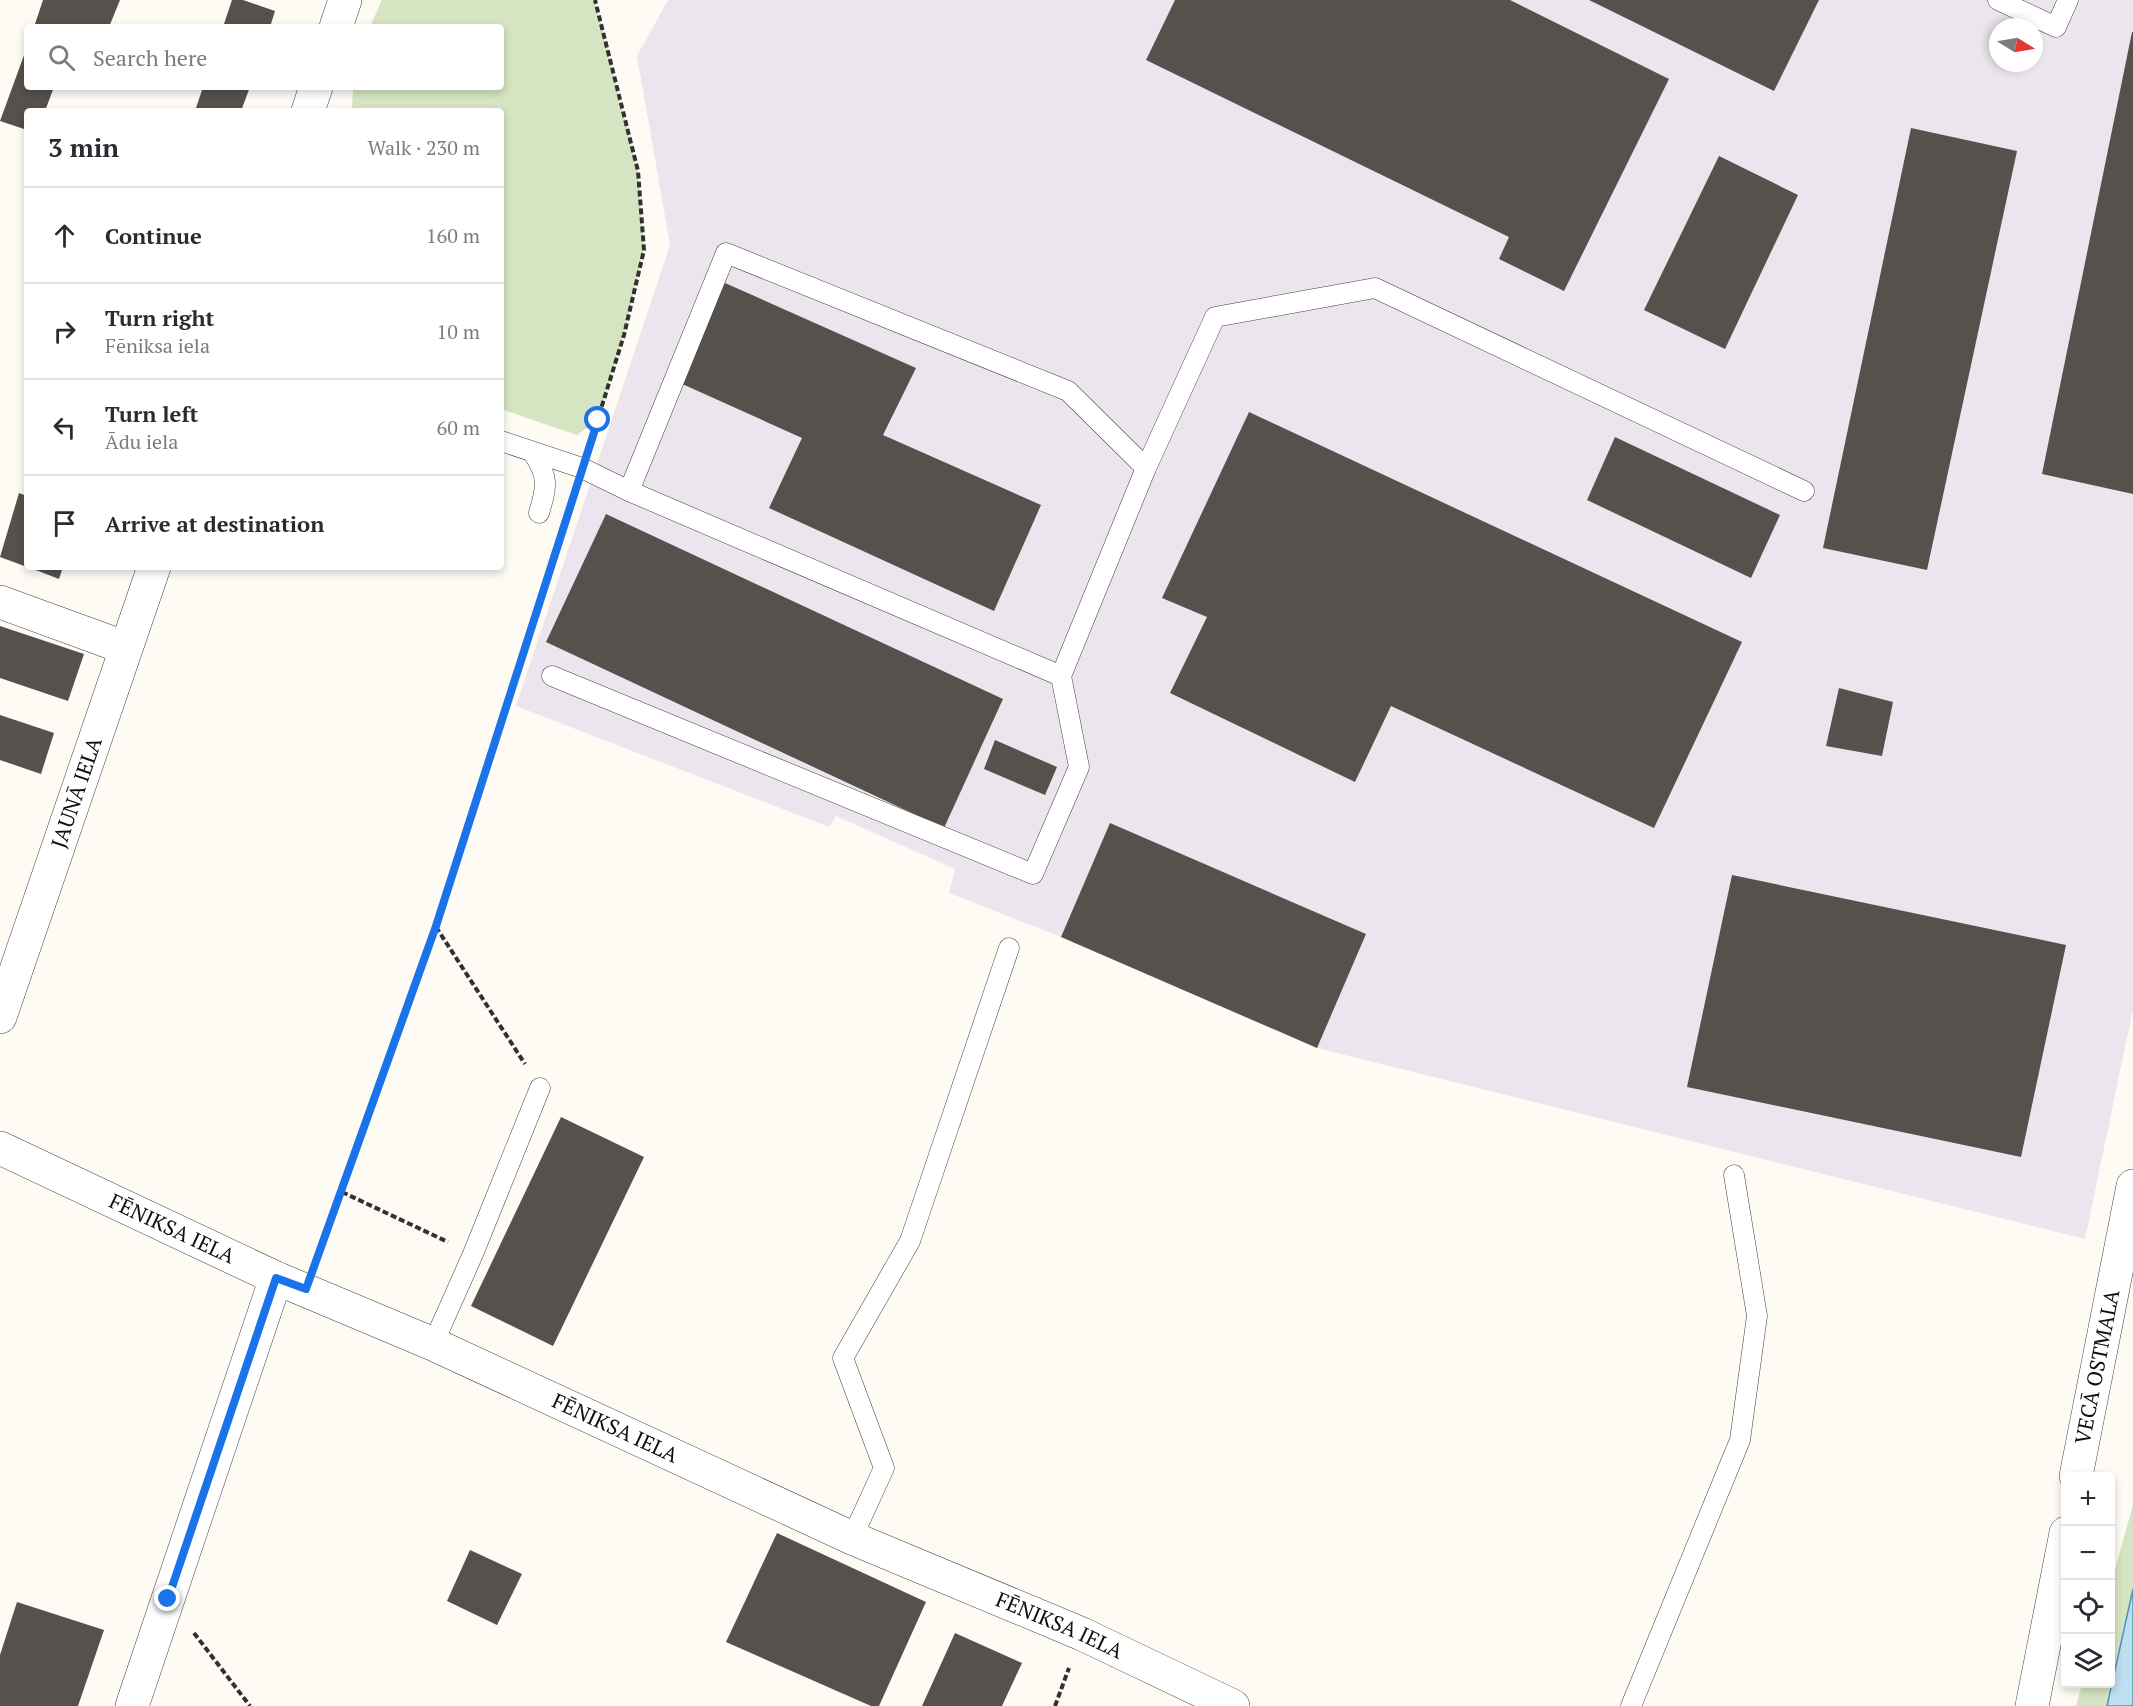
<!DOCTYPE html>
<html lang="en">
<head>
<meta charset="utf-8">
<style>
	:root { --surface:#fff; --page:#f7f7f7; --text:#2b2b33; --muted:#7c7c81; --line:#e1e1e2 }
	body { margin:0; font-family:"PT Serif",serif; background:var(--page); color:var(--text) }
	.controls { position:absolute; right:18px; bottom:18px; display:grid; overflow:hidden; border-radius:6px; box-shadow:0 3px 9px #0003 }
	.controls button { width:54px; height:54px; display:grid; place-items:center; padding:0; border:0; border-bottom:2px solid var(--line); background:var(--surface); color:var(--text); font:30px sans-serif }
	.compass { position:absolute; left:1989px; top:18px; width:54px; height:54px; border-radius:50%; background:var(--surface); box-shadow:0 3px 9px #0003; rotate:101deg }
	.stop { position:absolute; width:18px; height:18px; margin:-14px; border:4px solid #1a73e8; border-radius:50%; background:#fff }
	.stop.end { background:#1a73e8; border-color:#fff; box-shadow:0 2px 6px #0008 }
	.list { margin:0; padding:0; list-style:none }
	h2 { display:flex; justify-content:space-between; align-items:center; height:78px; margin:0; padding:0 24px; font-size:26px }
	h2 small { font-size:20px; font-weight:400; color:var(--muted) }
	.list li { display:grid; grid-template-columns:39px 1fr auto; gap:18px; align-items:center; box-sizing:border-box; height:96px; padding:0 24px; border-top:2px solid var(--line) }
	.list b { display:block; font-size:22px; white-space:nowrap }
	.list p { margin:0; font-size:20px; white-space:nowrap; color:var(--muted) }
	.list em { font-size:20px; font-style:normal; color:var(--muted) }
	.icon { flex:none; width:33px; height:33px; fill:none; stroke:currentColor; stroke-width:2; stroke-linecap:round; stroke-linejoin:round }
	.map { position:relative; flex:none; width:2133px; height:1706px; overflow:hidden }
	.search { position:absolute; background:var(--surface); box-shadow:0 3px 9px #0003; left:24px; top:24px; width:480px; height:66px; display:flex; align-items:center; gap:15px; box-sizing:border-box; padding:0 21px; border-radius:6px; color:var(--muted); font-size:22px }
	.panel { position:absolute; background:var(--surface); box-shadow:0 3px 9px #0003; left:24px; top:108px; width:480px; height:462px; border-radius:6px }
	.map>svg:first-child { display:block }
</style>
</head>
<body>
<div class="map">
<svg width="2133" height="1706" viewBox="0 0 2133 1706">
	<rect width="100%" height="100%" fill="#fdfbf4"/>
	<path fill="#ece5ed" fill-rule="evenodd" d="M668,0H2133V1009L2085,1239L1317,1048L1061,937L949,893L955,869L836,816L829,827L516,706L670,245L637,56ZM1998,27H2034V63H1998Z"/>
	<g fill="#d5e4c1">
		<polygon points="382,0 595,0 638,171 644,250 624,335 598,420 577,435 501,409 501,111 352,111 353,87 501,87 501,27 370,27"/>
		<polygon points="2133,1505 2133,1706 2076,1706 2082,1684 2110,1684 2111,1584"/>
	</g>
	<polygon fill="#bedfef" stroke="#4f95bc" stroke-width="1.5" points="2133,1589 2133,1706 2107,1706"/>
	<g fill="#57514d">
		<polygon points="43,0 120,0 109,27 34,27"/>
		<polygon points="232,0 243,0 275,11 270,27 223,27"/>
		<polygon points="1175,0 1510,0 1669,79 1564,291 1499,259 1509,237 1146,60"/>
		<polygon points="1589,0 1819,0 1774,91"/>
		<polygon points="2132,32 2133,32 2133,494 2042,474"/>
		<polygon points="27,47 27,87 54,87 45,111 27,111 27,130 0,121"/>
		<polygon points="203,87 250,87 241,111 195,111"/>
		<polygon points="1911,128 2017,151 1927,570 1823,548"/>
		<polygon points="1719,156 1798,195 1725,349 1644,310"/>
		<polygon points="725,283 916,368 883,435 1041,505 994,611 769,508 802,438 680,383"/>
		<polygon points="1249,412 1742,642 1654,828 1391,706 1355,782 1170,693 1207,617 1162,598"/>
		<polygon points="1615,437 1780,515 1751,578 1587,500"/>
		<polygon points="19,493 27,496 27,567 0,557"/>
		<polygon points="606,514 1003,699 944,828 546,642"/>
		<polygon points="28,567 63,567 59,579"/>
		<polygon points="0,626 84,654 68,701 0,678"/>
		<polygon points="1839,688 1893,702 1882,756 1826,746"/>
		<polygon points="0,715 54,733 41,774 0,760"/>
		<polygon points="995,740 1057,767 1045,795 984,769"/>
		<polygon points="1110,823 1366,934 1317,1048 1061,937"/>
		<polygon points="1732,875 2066,945 2021,1157 1687,1087"/>
		<polygon points="561,1117 644,1157 553,1346 471,1306"/>
		<polygon points="777,1533 926,1602 879,1706 871,1706 726,1642"/>
		<polygon points="470,1550 522,1574 497,1625 447,1601"/>
		<polygon points="17,1602 104,1630 78,1706 0,1706 0,1655"/>
		<polygon points="955,1633 1022,1663 1002,1706 922,1706"/>
	</g>
	<g fill="none" stroke-linecap="round" stroke-linejoin="round">
		<defs>
			<g id="service">
				<polyline points="1998,0 2056,27 2068,0"/>
				<polyline points="501,441 582,468 629,491"/>
				<path d="M533,453C549,477 547,486 539,513"/>
				<polyline points="552,676 1033,874 1079,767 1061,676 1146,468 1215,317 1375,288 1804,491"/>
				<polyline points="1061,676 629,491 726,253 1068,391 1146,468"/>
				<polyline points="433,1344 473,1254 540,1088"/>
				<polyline points="852,1538 884,1468 843,1358 910,1241 1009,948"/>
				<polyline points="1631,1706 1740,1440 1757,1316 1734,1175"/>
			</g>
			<g id="minor">
				<polyline points="336,27 345,0"/>
				<polyline points="308,111 316,87"/>
				<polyline points="0,602 126,648"/>
				<path id="s1" d="M0,1017L154,567"/>
				<path id="s2" d="M0,1148L276,1278L433,1344L852,1538L1082,1634L1233,1706"/>
				<path id="s3" d="M2076,1476L2133,1186"/>
				<polyline points="132,1706 276,1278"/>
				<polyline points="2032,1706 2066,1533"/>
			</g>
		</defs>
		<use href="#service" stroke="#424242" stroke-width="21"/>
		<use href="#minor" stroke="#424242" stroke-width="34"/>
		<g stroke="#313131" stroke-width="4" stroke-dasharray="6 3" stroke-linecap="butt">
			<polyline points="591,441 624,335 644,250 638,171 595,0"/>
			<polyline points="436,927 525,1064"/>
			<polyline points="342,1192 448,1242"/>
			<polyline points="317,1257 436,926 561,534"/>
			<polyline points="194,1633 250,1706"/>
			<polyline points="1055,1706 1069,1668"/>
		</g>
		<use href="#service" stroke="#fff" stroke-width="20"/>
		<use href="#minor" stroke="#fff" stroke-width="33"/>
	</g>
	<g fill="none" stroke-linecap="round" stroke-linejoin="round">
		<polyline stroke="#1a73e8" stroke-width="8" points="168,1599 276,1278 306,1289 436,926 598,420"/>
	</g>
	<g text-anchor="middle" stroke-width="6" stroke-linejoin="round" paint-order="stroke">
		<g font-size="21" fill="#0f0f0f" stroke="#fff">
			<text dy="7" stroke="none"><textPath href="#s1" startOffset="237">JAUNĀ IELA</textPath></text>
			<text dy="7" stroke="none"><textPath href="#s2" startOffset="190">FĒNIKSA IELA</textPath></text>
			<text dy="7" stroke="none"><textPath href="#s3" startOffset="111">VECĀ OSTMALA</textPath></text>
			<text dy="7" stroke="none"><textPath href="#s2" startOffset="676">FĒNIKSA IELA</textPath></text>
			<text dy="7" stroke="none"><textPath href="#s2" startOffset="1162">FĒNIKSA IELA</textPath></text>
		</g>
	</g>
</svg>
<div class="controls">
<button>+</button>
<button>−</button>
<button><svg class="icon" aria-label="locate" viewBox="0 0 24 24"><circle cx="12" cy="12" r="6"/><path d="M12 2v4M12 18v4M2 12h4M18 12h4"/></svg></button>
<button><svg class="icon" aria-label="layers" viewBox="0 0 24 24"><path d="M12 4l9 5-9 5-9-5zM3 14l9 5 9-5"/></svg></button>
</div>
<svg class="compass" viewBox="-18 -18 36 36"><path d="M0-13l5 13h-10z" fill="#e53935"/><path d="M0 13l5-13h-10z" fill="#7c7c81"/></svg>
<div class="stop" style="left:598px;top:420px"></div>
<div class="stop end" style="left:168px;top:1599px"></div>
<div class="search"><svg class="icon" aria-label="search" viewBox="0 0 24 24"><circle cx="10" cy="10" r="6"/><path d="M15 15l6 6"/></svg>Search here</div>
<section class="panel">
<h2>3 min<small>Walk · 230 m</small></h2>
<ul class="list">
<li><svg class="icon" aria-label="ahead" viewBox="0 0 24 24"><path d="M12 20V5M6 11l6-6 6 6"/></svg><div><b>Continue</b></div><em>160 m</em></li>
<li><svg class="icon" aria-label="right" viewBox="0 0 24 24"><path d="M7 20v-9h11M14 6l5 5-5 5"/></svg><div><b>Turn right</b><p>Fēniksa iela</p></div><em>10 m</em></li>
<li><svg class="icon" aria-label="left" viewBox="0 0 24 24"><path d="M17 20v-9H6M10 6l-5 5 5 5"/></svg><div><b>Turn left</b><p>Ādu iela</p></div><em>60 m</em></li>
<li><svg class="icon" aria-label="arrive" viewBox="0 0 24 24"><path d="M6 21V4h12l-3 4 3 4H6"/></svg><div><b>Arrive at destination</b></div></li>
</ul>
</section>
</div>
</body>
</html>
